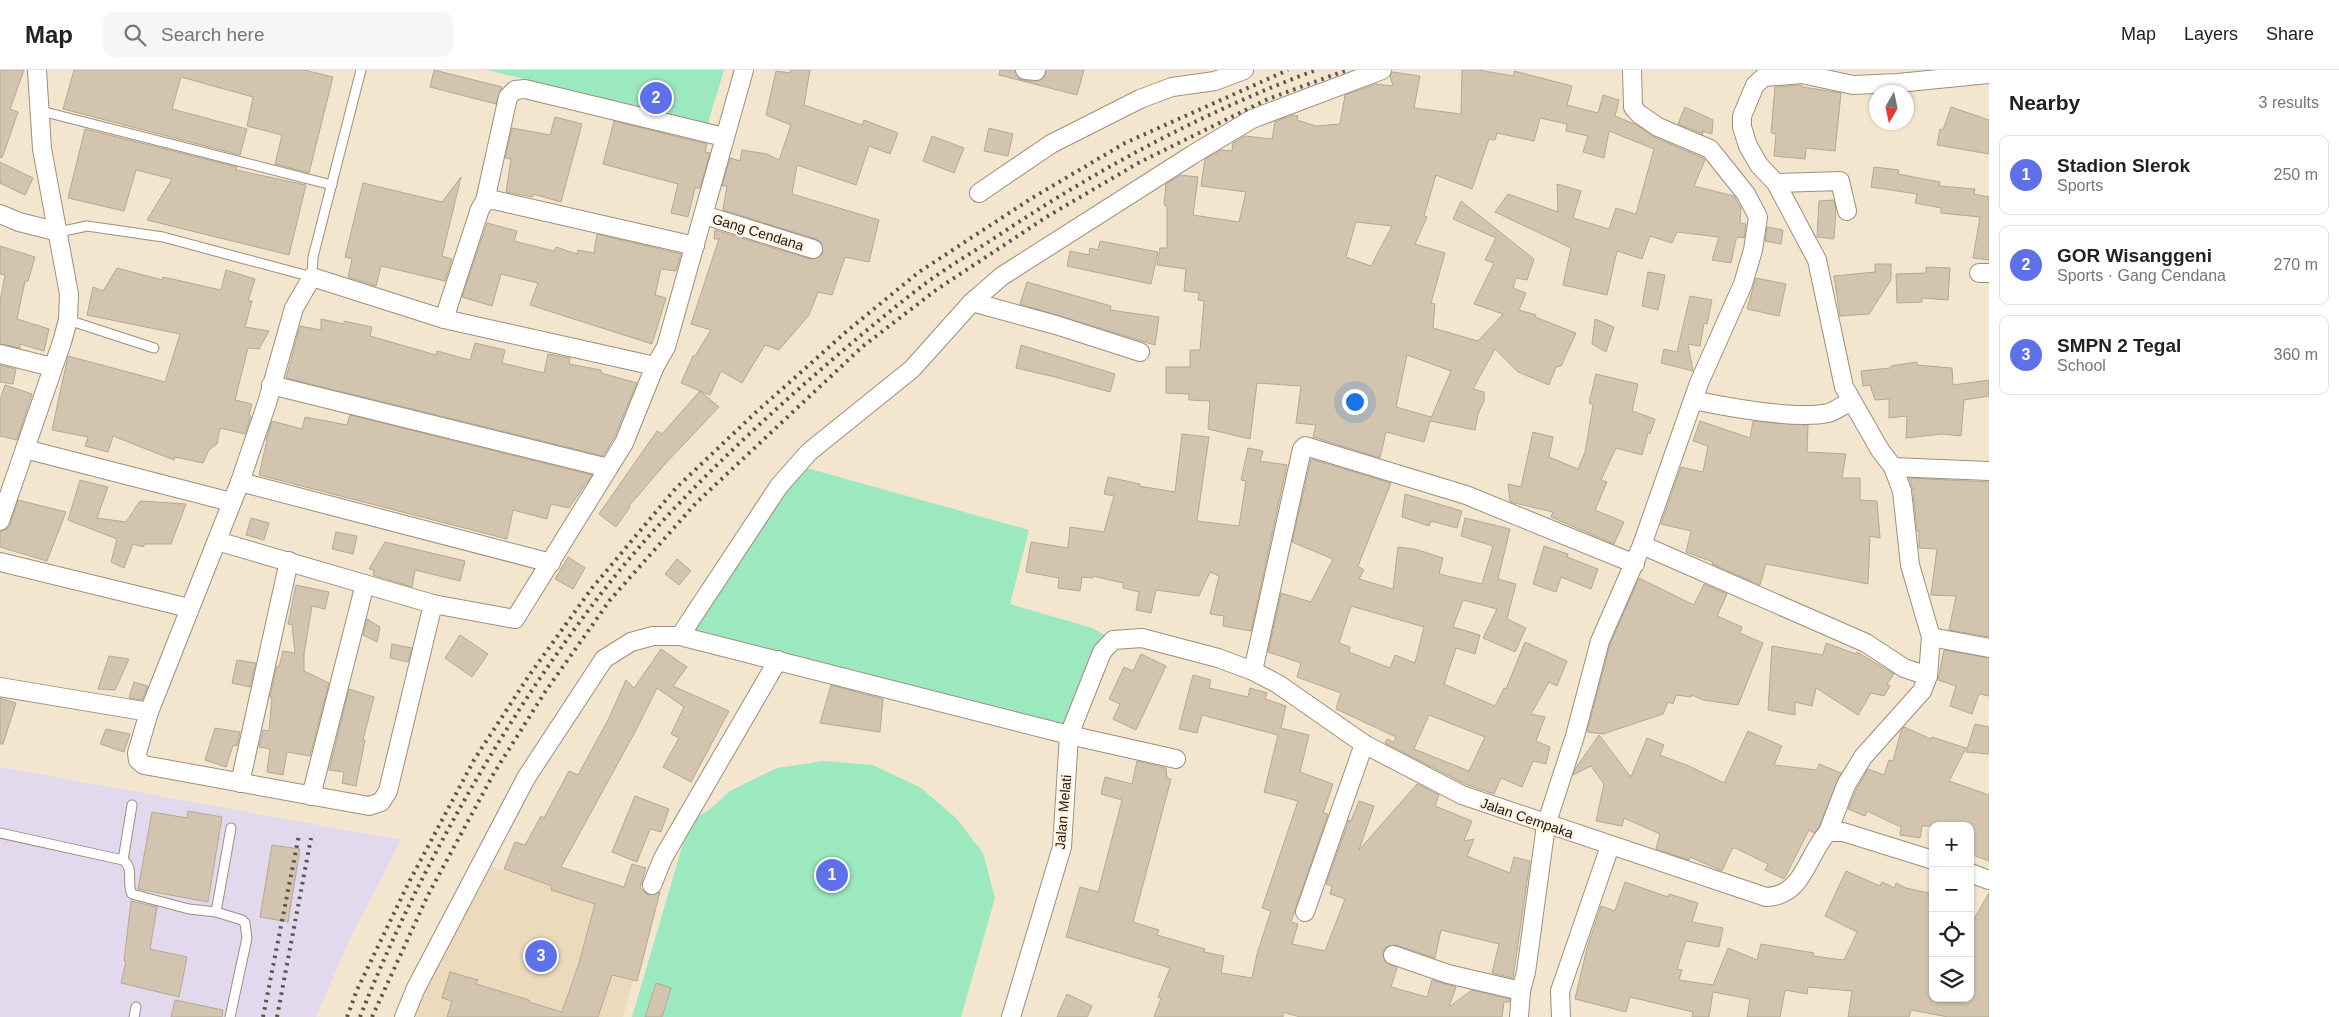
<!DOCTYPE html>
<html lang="en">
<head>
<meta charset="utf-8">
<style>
	:root { --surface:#fff; --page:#f6f6f6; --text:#222; --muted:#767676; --line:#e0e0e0; --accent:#5f71e9 }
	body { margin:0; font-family:Helvetica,sans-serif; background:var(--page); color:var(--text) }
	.controls { position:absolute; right:15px; bottom:15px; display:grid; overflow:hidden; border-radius:10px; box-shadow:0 1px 4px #0004 }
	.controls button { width:45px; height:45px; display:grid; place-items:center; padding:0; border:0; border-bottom:1px solid var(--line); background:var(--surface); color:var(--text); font:25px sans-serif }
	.compass { position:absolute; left:1869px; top:15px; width:45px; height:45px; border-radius:50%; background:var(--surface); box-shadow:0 1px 4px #0004; rotate:189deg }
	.you { position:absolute; left:1354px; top:331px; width:18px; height:18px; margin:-12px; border:4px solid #fff; border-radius:50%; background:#1a73e8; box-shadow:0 0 0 8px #1a73e833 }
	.badge { display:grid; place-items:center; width:32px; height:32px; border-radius:50%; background:var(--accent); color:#fff; font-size:16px; font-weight:700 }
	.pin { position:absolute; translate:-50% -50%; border:2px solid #fff; box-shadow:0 1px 5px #0006 }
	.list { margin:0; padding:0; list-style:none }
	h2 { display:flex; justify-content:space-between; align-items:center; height:65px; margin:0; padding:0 20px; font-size:21px }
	h2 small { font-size:16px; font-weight:400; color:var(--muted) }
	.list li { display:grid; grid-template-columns:32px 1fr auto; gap:15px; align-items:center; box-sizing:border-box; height:80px; margin:0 10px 10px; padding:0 10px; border:1px solid var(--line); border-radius:10px }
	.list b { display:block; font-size:19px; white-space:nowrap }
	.list p { margin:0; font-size:16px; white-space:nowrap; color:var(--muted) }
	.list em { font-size:16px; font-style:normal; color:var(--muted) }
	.icon { flex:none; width:28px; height:28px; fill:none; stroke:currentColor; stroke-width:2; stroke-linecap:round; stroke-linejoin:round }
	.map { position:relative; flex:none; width:1989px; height:947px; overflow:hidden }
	header { display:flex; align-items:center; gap:30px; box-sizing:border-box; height:70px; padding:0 25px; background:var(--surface); border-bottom:1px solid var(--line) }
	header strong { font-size:24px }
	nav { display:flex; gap:28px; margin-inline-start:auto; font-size:18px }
	.search { width:350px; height:45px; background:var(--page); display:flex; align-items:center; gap:12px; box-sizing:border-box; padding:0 18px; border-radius:10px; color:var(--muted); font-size:19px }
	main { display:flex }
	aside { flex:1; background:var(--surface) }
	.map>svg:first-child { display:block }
</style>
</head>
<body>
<header>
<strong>Map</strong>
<div class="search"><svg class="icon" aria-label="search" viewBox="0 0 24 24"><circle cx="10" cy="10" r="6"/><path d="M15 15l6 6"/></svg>Search here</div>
<nav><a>Map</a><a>Layers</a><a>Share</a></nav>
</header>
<main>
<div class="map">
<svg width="1989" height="947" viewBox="0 0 1989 947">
	<rect width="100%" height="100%" fill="#f4e5cf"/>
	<polygon fill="#e2d9ee" points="0,697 401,770 349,871 316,947 0,947"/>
	<polygon fill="#ecdabd" points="488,795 549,815 653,841 623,947 416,947 420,932"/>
	<g fill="#9ce8bf">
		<polygon points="488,0 724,0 707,56"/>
		<polygon points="796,395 1029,460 1010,534 1092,558 1113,570 1069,665 680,566"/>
		<polygon points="824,691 873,695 921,718 956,748 983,783 995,828 961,947 632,947 690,750 708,741 730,721 777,698"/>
	</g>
	<g fill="#d2c4ae" stroke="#b5a893" fill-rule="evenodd">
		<polygon points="0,0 24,0 10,39 18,42 2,88 0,87"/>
		<polygon points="74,0 304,0 333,7 309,103 275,94 282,65 247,56 253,27 181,7 172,39 247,59 240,85 63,39"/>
		<polygon points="434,0 502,17 496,34 430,17"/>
		<polygon points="791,0 810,0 804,35 862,55 864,50 898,63 890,84 869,76 856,115 797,95 792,124 879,150 869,192 845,187 832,225 818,222 809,245 779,280 765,275 742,313 721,301 710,325 681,313 693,286 695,286 711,260 691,254 719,169 714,169 715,160 810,189 820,187 823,182 821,172 816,169 723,140 727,116 722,116 730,88 740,91 742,80 767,84 779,90 791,55 766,45 776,1 790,3"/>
		<polygon points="1000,0 1015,0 1019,9 1035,12 1044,7 1046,0 1084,0 1077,25 999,5"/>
		<path d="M1462,0H1478L1514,6V1L1572,16L1567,35L1598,43L1603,25L1619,30L1615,46L1637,55L1654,67L1703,88L1705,90L1694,116L1734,126L1741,138L1740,153L1746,154L1744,168L1738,167L1736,169L1731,193L1712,190L1719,167L1677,162L1672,173L1650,166L1642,189L1617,181L1607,225L1563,215L1571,178L1495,142L1508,124L1558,142L1557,114L1581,121L1573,148L1609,159L1616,138L1636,144L1654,79L1609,61L1604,88L1583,82L1588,66L1566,61L1567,54L1540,48L1534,71L1497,63L1495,70L1489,69L1472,119L1436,105L1424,146L1427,147L1415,174L1445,183L1431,233L1435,234L1433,258L1478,271L1503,244L1474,234L1494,193L1485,190L1496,168L1453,149L1461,131L1534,189L1527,210L1516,208L1513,218L1526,223L1519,240L1536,245L1535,247L1576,263L1561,296L1556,297L1549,315L1518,302L1495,279L1473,319L1484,322V331L1478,344L1475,360L1430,351L1424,372L1386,362L1380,388L1313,367L1316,355L1296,353L1301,316L1257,313L1250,369L1208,359L1210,331L1189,330V324L1166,323V297H1190V280H1200L1204,231L1198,230L1199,223L1184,221L1186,199L1157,195L1160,178H1167V136L1164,135L1166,114L1181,105L1198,107L1193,145L1239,152L1246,122L1201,116L1205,89L1221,80L1232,81L1233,73L1245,66L1272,69L1275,52L1293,45L1298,46L1297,50L1316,56L1340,54L1345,25L1376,14L1393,16L1390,6L1392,2L1420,6L1414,38L1461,44ZM1356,152L1392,156L1371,196L1346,187ZM1407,285L1451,301L1431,348V347L1396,337Z"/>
		<polygon points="1801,15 1803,17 1841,23 1835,81 1806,78 1805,89 1774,86 1776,64 1771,63 1775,17"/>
		<polygon points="1685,37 1713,50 1712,64 1702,61 1703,64 1678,54"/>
		<polygon points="1951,37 1989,50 1989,84 1937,75 1940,59 1943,60"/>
		<polygon points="555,47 582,54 561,132 533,124 533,127 506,122 511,89 505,88 512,58 550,65"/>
		<polygon points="614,51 707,74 705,82 710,83 700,118 695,118 688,147 671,143 678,114 603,94"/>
		<polygon points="989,58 1013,64 1008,86 984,81"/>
		<polygon points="85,59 237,97 236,100 306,115 289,185 147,150 172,109 136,100 124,141 68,128"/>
		<polygon points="932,66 964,78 954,103 923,91"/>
		<polygon points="0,92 33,108 25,125 0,113"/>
		<polygon points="1874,97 1899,100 1898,104 1940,112 1939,116 1975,119 1974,124 1989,127 1989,190 1973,188 1980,147 1941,143 1941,138 1915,133 1917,124 1871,117"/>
		<polygon points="461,107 442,186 452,189 445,211 381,196 376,216 348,207 352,189 345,187 363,113 442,132"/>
		<polygon points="1834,130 1836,140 1834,169 1817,167 1819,131"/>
		<polygon points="487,153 517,161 514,171 554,181 556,177 577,184 578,180 594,183 597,164 681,184 676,201 661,199 655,225 666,228 652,274 530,235 538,213 501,204 492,236 462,227"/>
		<polygon points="1767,157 1783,160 1781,174 1765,171"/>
		<polygon points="1100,171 1158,182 1151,214 1067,196 1070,181 1089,185 1090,178 1098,180"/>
		<polygon points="0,176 35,187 28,211 25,211 17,249 49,259 44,281 20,274 20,278 0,274 0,231 5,205 0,204"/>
		<polygon points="1875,194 1891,194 1891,210 1869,244 1840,246 1834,206 1875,202"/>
		<polygon points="1926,197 1950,198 1948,230 1922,228 1922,232 1897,233 1896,204 1926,203"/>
		<polygon points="117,198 162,210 163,207 221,220 226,200 255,209 248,231 252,231 245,257 269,261 259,279 248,278 235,330 252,334 249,345 251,346 245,364 220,358 217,374 209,380 203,393 175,387 174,390 113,366 108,382 85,376 88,367 52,360 68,286 165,312 180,264 87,245 93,217 103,221"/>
		<polygon points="1648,202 1665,205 1658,240 1642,236"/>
		<polygon points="1756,208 1786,214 1779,246 1747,239"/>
		<polygon points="1027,212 1111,236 1110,240 1159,247 1155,275 1020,234"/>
		<polygon points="1690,226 1712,230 1707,254 1704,253 1700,276 1688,274 1693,301 1661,293 1664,279 1677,282"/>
		<polygon points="321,249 344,254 344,251 372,257 370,266 436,285 437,281 470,290 475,273 505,280 502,293 544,303 548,284 570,288 569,294 601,300 601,303 637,313 614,368 603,386 286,308 300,256 321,260"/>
		<polygon points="1595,249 1614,257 1606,282 1592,274"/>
		<polygon points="1021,275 1115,304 1110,322 1055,307 1016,298"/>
		<polygon points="1917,292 1917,295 1952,298 1953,315 1989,310 1989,326 1964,330 1961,366 1942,364 1906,368 1907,346 1889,348 1889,329 1875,330 1870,315 1863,316 1861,301 1890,298 1891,296"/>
		<polygon points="0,295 16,299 13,314 0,312"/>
		<polygon points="1596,304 1638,314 1632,341 1655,349 1650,364 1648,363 1642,385 1616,378 1601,410 1607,412 1595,440 1624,452 1614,474 1551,447 1553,442 1510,432 1508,414 1521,417 1533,362 1553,367 1549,387 1578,399 1585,382 1593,335 1589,333"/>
		<polygon points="5,315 32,324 17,370 0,366 0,330"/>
		<polygon points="700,321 719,337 664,395 629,436 630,437 616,457 599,444 657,361 662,364"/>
		<polygon points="350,345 592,405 569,438 551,434 547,449 513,440 507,469 259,405 267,370 266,370 272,351 302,359 305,347 347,355"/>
		<polygon points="1700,351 1750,368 1753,351 1808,355 1807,382 1846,384 1842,408 1860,408 1860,430 1877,431 1880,468 1870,466 1868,514 1766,494 1760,515 1712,494 1713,492 1686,482 1691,461 1661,454 1681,397 1703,402 1708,376 1693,371"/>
		<polygon points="1182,364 1209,367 1197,451 1239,456 1246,411 1241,410 1248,378 1263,381 1260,391 1287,395 1251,561 1223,556 1224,546 1210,544 1219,506 1210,502 1199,526 1156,520 1151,543 1136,540 1139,522 1123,518 1123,513 1093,506 1093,508 1082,507 1080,521 1058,518 1059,508 1026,502 1031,472 1068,478 1070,457 1104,462 1114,426 1104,424 1108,407 1140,414 1139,416 1175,422"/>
		<path d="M1311,389L1391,413L1358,496L1364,500L1359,509L1393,519L1398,477L1415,479L1443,488L1439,504L1482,514L1493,476L1461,466L1465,448L1510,459L1498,509L1516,514L1507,549L1526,558L1515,582L1483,568L1497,539L1463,530L1453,557L1480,565L1475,584L1456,578L1444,614L1495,636L1504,618L1506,619L1525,572L1567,591L1557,616L1549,612L1531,644L1545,647L1536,671L1550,677L1546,694L1533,691L1522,717L1501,708L1494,724L1465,714L1385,673L1387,669L1394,672L1396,667L1336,639L1341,623L1297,607L1301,593L1268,582L1281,523L1311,532L1333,489L1292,472ZM1351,536L1424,557L1415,593L1395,585L1390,598L1349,582L1350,577L1339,573ZM1429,645L1485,667L1469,701L1414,679Z"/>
		<polygon points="1909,408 1989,412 1989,567 1949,560 1956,526 1931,525 1937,479 1919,478 1919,461 1917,461 1913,420"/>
		<polygon points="80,410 108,417 97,448 126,452 140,431 186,434 171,474 145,474 143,477 133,474 124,498 111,492 117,469 68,450"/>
		<polygon points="1405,424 1462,441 1457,458 1431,451 1429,456 1402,447"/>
		<polygon points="18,430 66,442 47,491 0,477 0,461 7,459 10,455"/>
		<polygon points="251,448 269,453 264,470 246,465"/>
		<polygon points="336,462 357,466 353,484 332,479"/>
		<polygon points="385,472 465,491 460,511 415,500 412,517 373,505 374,500 369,499"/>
		<polygon points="1544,476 1568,484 1567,487 1598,499 1591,519 1561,507 1556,522 1533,514"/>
		<polygon points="568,487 585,498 573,519 555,509"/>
		<polygon points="677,489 691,501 679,515 665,504"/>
		<polygon points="1639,508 1694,535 1704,514 1727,524 1717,546 1742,557 1740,563 1763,573 1738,635 1703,630 1692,625 1691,627 1676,625 1673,634 1668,632 1663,644 1603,664 1587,662 1610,574"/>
		<polygon points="296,515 329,522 325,539 312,536 304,584 304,601 329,613 310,686 287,682 283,705 267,702 270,679 259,677 263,660 269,661 272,628 270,627 277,596 279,597 283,581 295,583 292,555 288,554"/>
		<polygon points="367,549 380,557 377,572 363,565"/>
		<polygon points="460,565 488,584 472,607 445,588"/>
		<polygon points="1826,573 1856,584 1857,582 1894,604 1887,614 1890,616 1884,626 1871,623 1858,645 1816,618 1812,636 1795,632 1795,645 1768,640 1772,576 1823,585"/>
		<polygon points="392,574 412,578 408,592 390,588"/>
		<polygon points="661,579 687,597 673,616 729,641 691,712 663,697 679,668 671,664 684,637 657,618 634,664 561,797 624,817 632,794 646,798 640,818 648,825 660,822 637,911 612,905 598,947 447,947 452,931 442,928 450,902 478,910 476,914 529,930 529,932 562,942 579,893 595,834 551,820 552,816 504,799 515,772 525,775 541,746 544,748 569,701 578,705 608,650 626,610 634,618"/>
		<polygon points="1944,580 1989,588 1989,626 1979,624 1972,644 1950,636 1956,616 1938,610"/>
		<polygon points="1141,584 1166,596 1136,660 1113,649 1120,634 1109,629 1124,597 1133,601"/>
		<polygon points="109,586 129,589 115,620 98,619"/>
		<polygon points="237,590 256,593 250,617 232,613"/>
		<polygon points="1193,605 1211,610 1209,618 1248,627 1250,618 1267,623 1265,629 1286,636 1281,658 1309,665 1300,702 1333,714 1323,743 1328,744 1291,852 1298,854 1292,874 1325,881 1345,829 1330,824 1332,816 1326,814 1349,750 1351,751 1359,731 1374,736 1359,780 1417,714 1439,725 1435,736 1472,751 1464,771 1474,769 1467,786 1510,803 1514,787 1530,791 1513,908 1492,903 1499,874 1441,860 1435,888 1396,875 1386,877 1383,882 1385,892 1397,898 1391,917 1427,927 1432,910 1456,917 1449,937 1472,920 1510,929 1509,932 1504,932 1502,947 1300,947 1283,942 1283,947 1154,947 1161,928 1158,927 1170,898 1066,867 1080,817 1098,822 1122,730 1101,724 1105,707 1132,714 1137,691 1166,698 1167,708 1171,709 1133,852 1159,860 1157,865 1205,879 1204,882 1224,886 1221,903 1252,908 1257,884 1271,841 1262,838 1298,731 1264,722 1278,665 1202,645 1197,663 1179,659"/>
		<polygon points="134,612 148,616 142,630 129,628"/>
		<polygon points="831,615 883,629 880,662 820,653"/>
		<polygon points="349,619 374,627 363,670 365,670 356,716 342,713 344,702 329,700"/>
		<polygon points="0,628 16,633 3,674 0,674"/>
		<polygon points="1975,654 1989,657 1989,684 1966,682"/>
		<polygon points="1904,657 1931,669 1932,667 1966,678 1949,711 1989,725 1989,791 1970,784 1970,756 1922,756 1920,768 1900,765 1901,757 1867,741 1865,746 1848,739 1856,720 1868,699 1884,705 1889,690 1893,691 1901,661"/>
		<polygon points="215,658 240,662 237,676 233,675 226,697 205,690"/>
		<polygon points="106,659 130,664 124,682 100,674"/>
		<polygon points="1748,661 1782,676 1774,695 1817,700 1819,694 1841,703 1819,757 1814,763 1809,760 1784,809 1765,800 1768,794 1735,778 1732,779 1722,801 1690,787 1689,790 1656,779 1660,764 1624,748 1622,756 1596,751 1604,714 1591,696 1573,705 1575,699 1599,665 1631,707 1647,668 1664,675 1660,685 1691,697 1724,713"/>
		<polygon points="635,726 669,739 661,762 650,759 637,792 612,782"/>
		<polygon points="188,741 222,747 208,832 138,819 152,742 187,748"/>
		<polygon points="272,775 300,779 288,852 260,847"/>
		<polygon points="1846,801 1880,816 1882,812 1895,818 1896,813 1906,818 1933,824 1933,928 1970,928 1970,856 1989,823 1989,947 1948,947 1911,940 1909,947 1848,947 1852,921 1808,917 1807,924 1785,920 1780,947 1747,947 1750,929 1713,922 1709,947 1692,947 1693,942 1630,927 1626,942 1575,929 1587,878 1601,836 1615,841 1625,812 1668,827 1669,824 1698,833 1692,852 1723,858 1719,877 1686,871 1677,899 1682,900 1679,910 1713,915 1728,878 1757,890 1761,874 1814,883 1813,886 1844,890 1857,862 1825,846"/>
		<polygon points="131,831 157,837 150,879 187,887 179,927 121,913 126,891 124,891"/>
		<polygon points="656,913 671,918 662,947 645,947"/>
		<polygon points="1067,924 1092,936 1087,947 1057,947"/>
		<polygon points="175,930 223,940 222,947 171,947"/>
	</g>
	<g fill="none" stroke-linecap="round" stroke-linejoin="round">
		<defs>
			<g id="service">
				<polyline points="41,41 332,115"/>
				<polyline points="59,162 87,156 163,167 312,207 313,187 361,0"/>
				<polyline points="68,250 154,278"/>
				<path d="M0,763L123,790C135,798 126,814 132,824L189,839L216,842L242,850L245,853L247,868L230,947"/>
				<polyline points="123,790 132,735"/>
				<polyline points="216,842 231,758"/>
				<polyline points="134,947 136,937"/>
			</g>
			<g id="minor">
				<polyline points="1025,0 1036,1"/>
				<polyline points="1776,113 1840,111 1847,141"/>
				<polyline points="979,123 1051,74 1140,29 1172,17 1215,11 1244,0"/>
				<polyline points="485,131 508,27 515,20 525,19 724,67"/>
				<polyline points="0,144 19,152 59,162"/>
				<polyline points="704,145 813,179"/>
				<polyline points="1979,203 1989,203"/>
				<polyline points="972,232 1056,255 1140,282"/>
				<polyline points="444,249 480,139 485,131 494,130 695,176"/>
				<polyline points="0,284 52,297"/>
				<polyline points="271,315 608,398"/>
				<path d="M1693,330C1727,337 1795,350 1828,343C1836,341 1844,334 1852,331"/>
				<polyline points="25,379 231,432"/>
				<polyline points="1893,397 1989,401"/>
				<polyline points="240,412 149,642 137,683 138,690 144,695 369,736 381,732 388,721 433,534"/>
				<polyline points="0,451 62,272 68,250 69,224 42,79 37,0"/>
				<polyline points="217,471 433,534 515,549 624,373 655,296 666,277 744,0"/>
				<polyline points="1642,475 1866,573 1904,598 1928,606"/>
				<polyline points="0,492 189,538"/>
				<polyline points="551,493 240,412 267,333 294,238 312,207 444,249 655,296"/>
				<polyline points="680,566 779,416 809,382 912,299 972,232 1002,206 1192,85 1252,49 1382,0"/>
				<polyline points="1931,567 1989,578"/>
				<polyline points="1253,601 1302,379 1305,376 1466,425 1635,494"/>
				<polyline points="0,617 149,642"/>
				<polyline points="240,713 289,491"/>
				<polyline points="311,726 365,514"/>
				<polyline points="1828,762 1846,715 1863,687 1922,621 1928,606 1931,567 1910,495 1902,421 1893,397 1880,380 1844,317 1817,190 1776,113 1759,95 1748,76 1742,57 1742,46 1755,15 1764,7 1802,4 1853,15 1898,13 1989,4"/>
				<polyline points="1970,803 1989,810"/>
				<polyline points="652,815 663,788 778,590"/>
				<polyline points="1305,842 1364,674"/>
				<polyline points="1393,885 1448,904 1521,921"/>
				<polyline points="404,947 416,918 526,708 604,589 631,572 653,566 680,566 1069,665 1176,689"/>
				<path d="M1011,947L1062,777L1069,665L1102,582L1113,570L1142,568L1218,588L1253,601L1278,614L1364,674L1462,725L1766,827C1804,826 1806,786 1828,762H1843L1933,790"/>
				<polyline points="1519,947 1521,921 1526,902 1546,755 1575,666 1600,571 1642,475 1699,313 1743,214 1753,180 1758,147 1746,124 1710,79 1658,57 1639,44 1633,37 1632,0"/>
				<polyline points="1561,947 1560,921 1610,776"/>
			</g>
		</defs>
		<use href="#service" stroke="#9d8f7b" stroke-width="11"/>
		<use href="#minor" stroke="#9d8f7b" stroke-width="20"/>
		<use href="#service" stroke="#fff" stroke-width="9"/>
		<use href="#minor" stroke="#fff" stroke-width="18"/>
		<g stroke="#5d5549" stroke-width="4" stroke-dasharray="2.5 5" stroke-linecap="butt">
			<polyline points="263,947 299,765"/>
			<polyline points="277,947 311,768"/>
			<polyline points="347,947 357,920 408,814 474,690 528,607 592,518 676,418 754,344 847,261 919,202 1032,128 1125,73 1288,0"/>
			<path d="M360,947C418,800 504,650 600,525C657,451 724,386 793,324C836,286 880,248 926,213C949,196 973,182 996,167C1096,100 1203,42 1316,0"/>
			<polyline points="372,947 428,825 494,703 545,622 610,530 696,433 862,277 936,220 1048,146 1140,92 1268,29 1347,0"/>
		</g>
	</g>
	<g text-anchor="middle" stroke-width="5" stroke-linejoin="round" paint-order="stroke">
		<g font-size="14" fill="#1e1911" stroke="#fff3e1">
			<text transform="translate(758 162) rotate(17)" y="5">Gang Cendana</text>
			<text transform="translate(1063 742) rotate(-85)" y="5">Jalan Melati</text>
			<text transform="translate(1527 748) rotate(19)" y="5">Jalan Cempaka</text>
		</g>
	</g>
</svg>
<div class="controls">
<button>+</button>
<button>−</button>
<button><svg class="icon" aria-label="locate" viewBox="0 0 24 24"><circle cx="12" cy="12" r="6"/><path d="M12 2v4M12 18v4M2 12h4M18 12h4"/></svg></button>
<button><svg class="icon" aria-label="layers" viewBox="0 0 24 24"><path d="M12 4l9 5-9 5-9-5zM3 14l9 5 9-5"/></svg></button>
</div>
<svg class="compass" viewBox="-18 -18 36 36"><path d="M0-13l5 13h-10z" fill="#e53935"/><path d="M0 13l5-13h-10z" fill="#767676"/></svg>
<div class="you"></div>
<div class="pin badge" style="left:832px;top:805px">1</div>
<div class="pin badge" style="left:656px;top:28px">2</div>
<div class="pin badge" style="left:541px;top:886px">3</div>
</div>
<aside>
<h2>Nearby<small>3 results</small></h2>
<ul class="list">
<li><span class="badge">1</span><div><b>Stadion Slerok</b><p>Sports</p></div><em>250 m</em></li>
<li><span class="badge">2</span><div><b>GOR Wisanggeni</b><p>Sports · Gang Cendana</p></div><em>270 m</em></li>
<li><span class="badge">3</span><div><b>SMPN 2 Tegal</b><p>School</p></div><em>360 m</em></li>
</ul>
</aside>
</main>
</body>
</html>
